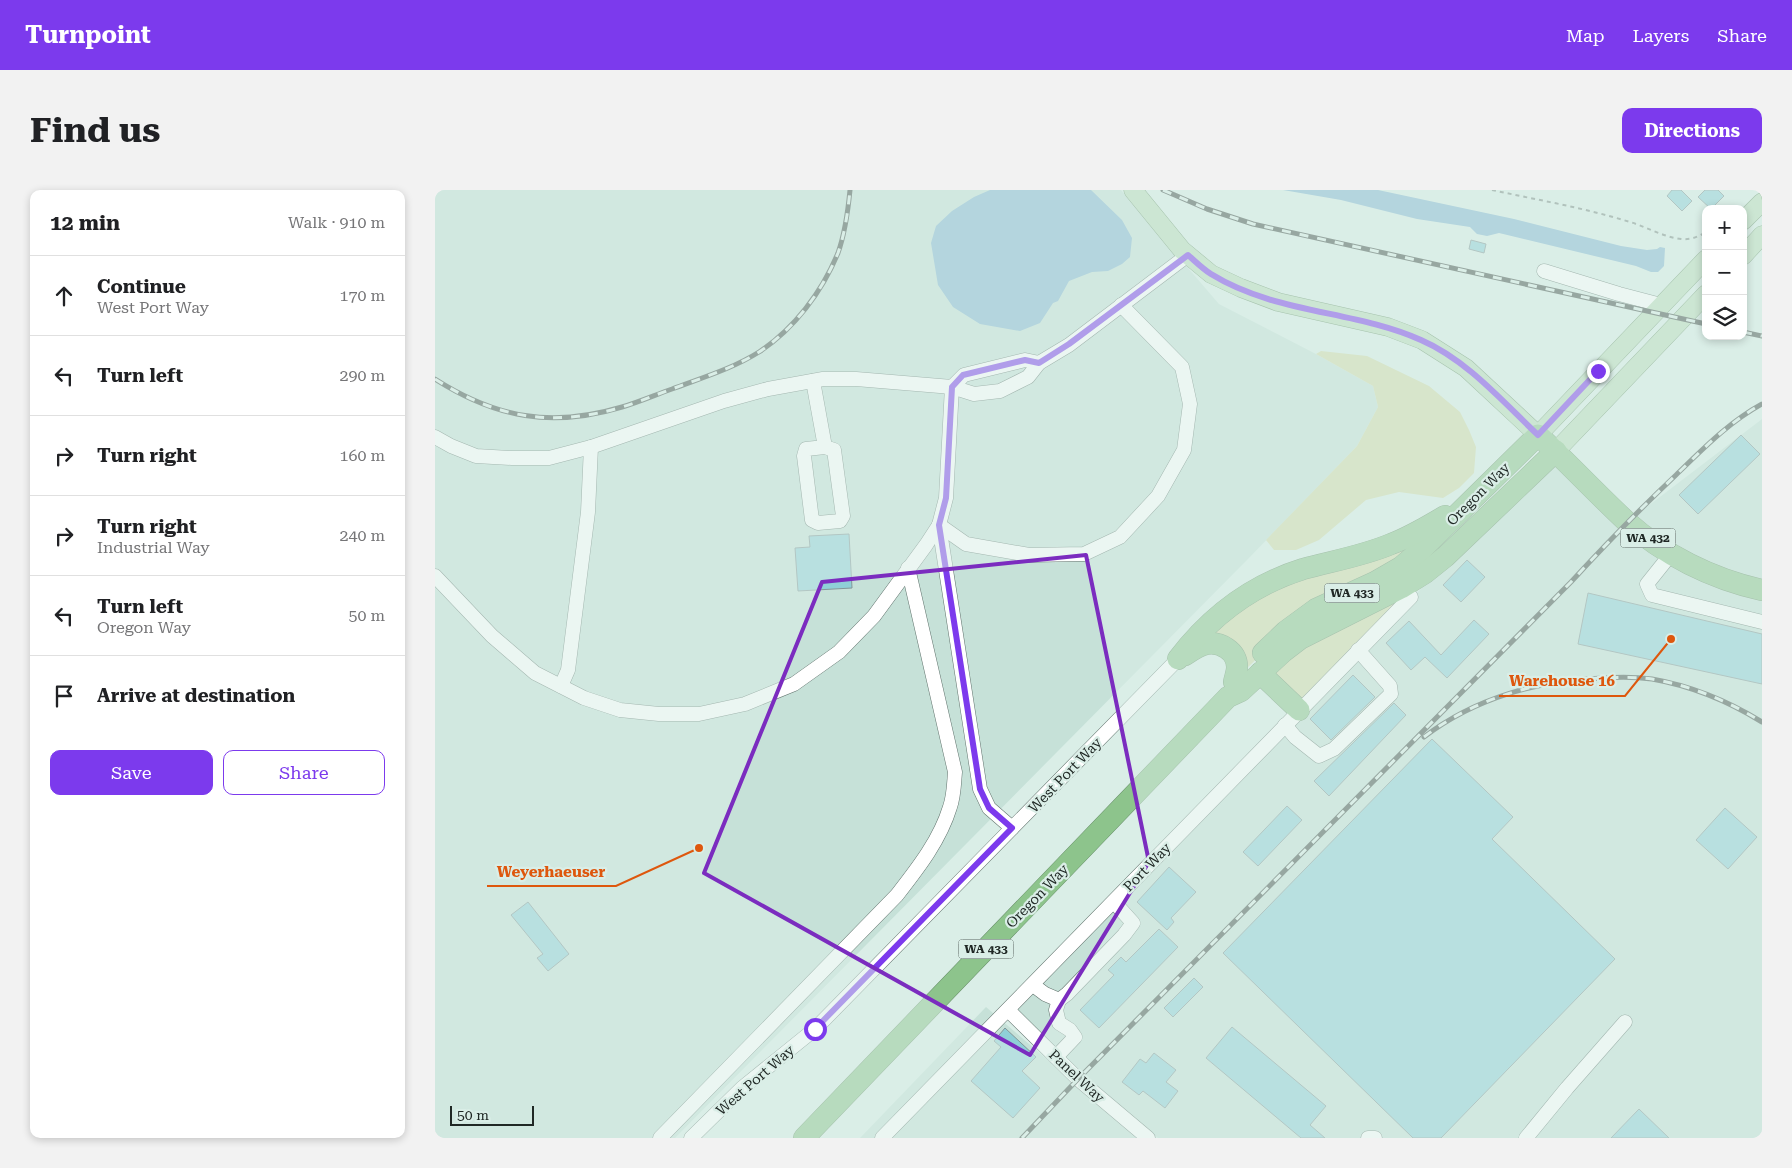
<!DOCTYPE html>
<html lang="en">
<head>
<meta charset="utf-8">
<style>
	:root { --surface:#fff; --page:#f2f2f2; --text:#202124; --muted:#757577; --line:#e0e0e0; --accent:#7c3aed }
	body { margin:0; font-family:"Roboto Serif",serif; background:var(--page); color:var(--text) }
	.controls { position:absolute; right:15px; top:15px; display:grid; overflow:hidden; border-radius:10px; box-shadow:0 2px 8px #0003 }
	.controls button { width:45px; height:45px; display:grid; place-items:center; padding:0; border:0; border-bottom:1px solid var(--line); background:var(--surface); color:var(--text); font:25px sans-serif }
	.scale { position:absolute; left:15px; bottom:12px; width:84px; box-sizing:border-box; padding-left:5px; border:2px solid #202825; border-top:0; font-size:14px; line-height:18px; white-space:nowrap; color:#202825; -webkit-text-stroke:4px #daeee7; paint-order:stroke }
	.stop { position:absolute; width:15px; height:15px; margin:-11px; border:4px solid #7c3aed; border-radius:50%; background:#fff }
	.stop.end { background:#7c3aed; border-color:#fff; box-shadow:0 1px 5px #0008 }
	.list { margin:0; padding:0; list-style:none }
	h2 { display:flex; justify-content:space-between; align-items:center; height:65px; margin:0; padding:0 20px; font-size:21px }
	h2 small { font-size:16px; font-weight:400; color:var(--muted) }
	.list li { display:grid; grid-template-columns:32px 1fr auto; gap:15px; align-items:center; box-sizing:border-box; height:80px; padding:0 20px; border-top:1px solid var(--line) }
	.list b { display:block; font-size:19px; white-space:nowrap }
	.list p { margin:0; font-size:16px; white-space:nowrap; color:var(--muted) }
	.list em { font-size:16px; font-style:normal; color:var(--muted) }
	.actions { display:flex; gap:10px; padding:15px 20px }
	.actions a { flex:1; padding:11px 0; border:1px solid var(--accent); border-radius:10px; text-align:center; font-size:18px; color:var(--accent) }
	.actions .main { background:var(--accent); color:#fff }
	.icon { flex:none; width:28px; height:28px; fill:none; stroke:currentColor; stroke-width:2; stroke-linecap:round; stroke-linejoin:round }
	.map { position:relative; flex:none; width:1327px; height:948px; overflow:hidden; border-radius:10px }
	header { display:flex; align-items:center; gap:30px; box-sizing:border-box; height:70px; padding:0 25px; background:var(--accent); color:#fff }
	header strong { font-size:24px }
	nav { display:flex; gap:28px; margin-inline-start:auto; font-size:18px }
	.intro { display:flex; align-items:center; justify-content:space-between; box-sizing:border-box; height:120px; padding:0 30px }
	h1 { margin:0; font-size:35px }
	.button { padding:12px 22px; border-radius:10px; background:var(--accent); color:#fff; font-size:18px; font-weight:700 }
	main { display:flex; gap:30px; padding:0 30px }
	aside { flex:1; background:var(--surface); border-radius:10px; box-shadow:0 2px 8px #0003 }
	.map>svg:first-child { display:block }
</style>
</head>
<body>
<header>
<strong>Turnpoint</strong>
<nav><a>Map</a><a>Layers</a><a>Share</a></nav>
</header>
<div class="intro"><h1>Find us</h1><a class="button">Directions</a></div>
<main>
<aside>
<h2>12 min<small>Walk · 910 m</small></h2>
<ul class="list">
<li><svg class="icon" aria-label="ahead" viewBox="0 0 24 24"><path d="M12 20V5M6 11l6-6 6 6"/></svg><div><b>Continue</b><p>West Port Way</p></div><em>170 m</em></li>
<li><svg class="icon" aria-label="left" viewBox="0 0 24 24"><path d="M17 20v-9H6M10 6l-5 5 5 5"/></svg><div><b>Turn left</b></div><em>290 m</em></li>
<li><svg class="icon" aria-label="right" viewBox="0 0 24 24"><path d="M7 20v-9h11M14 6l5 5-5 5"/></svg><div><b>Turn right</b></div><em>160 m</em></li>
<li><svg class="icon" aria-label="right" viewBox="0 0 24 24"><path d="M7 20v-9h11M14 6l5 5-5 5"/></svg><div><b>Turn right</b><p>Industrial Way</p></div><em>240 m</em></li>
<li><svg class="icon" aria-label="left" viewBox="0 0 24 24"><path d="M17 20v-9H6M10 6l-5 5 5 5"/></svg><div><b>Turn left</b><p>Oregon Way</p></div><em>50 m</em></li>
<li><svg class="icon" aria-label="arrive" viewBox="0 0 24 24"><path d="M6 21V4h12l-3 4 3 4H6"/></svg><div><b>Arrive at destination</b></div></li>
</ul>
<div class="actions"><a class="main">Save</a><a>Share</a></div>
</aside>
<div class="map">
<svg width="1327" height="948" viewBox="0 0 1327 948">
	<rect width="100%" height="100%" fill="#daeee7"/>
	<g fill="#c6e1d8">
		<polygon points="0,0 686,0 784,114 881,164 938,196 943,217 922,256 815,367 240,948 0,948"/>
		<polygon points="1327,229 1327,948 723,948 573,820 1121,261 1192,332"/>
		<polygon points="551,817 703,948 425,948"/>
	</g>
	<g fill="#d3d9a9">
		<polygon points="886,161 932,166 994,196 1025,222 1034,240 1041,257 1039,283 1024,298 1008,308 964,302 931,310 884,350 861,360 839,360 831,350 922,256 943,217 938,196 881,164"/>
		<polygon points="987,359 851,441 811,479 802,477 759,448 797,415 940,360"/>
		<polygon points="976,407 864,520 825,483 892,435"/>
	</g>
	<g fill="#85b5d2">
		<polygon points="555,0 656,0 687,30 697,48 695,67 687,74 673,81 657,82 634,91 623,111 618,113 605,133 585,141 545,134 518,117 503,95 496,53 501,36 517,21 539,7"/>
		<polygon points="848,0 943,0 1079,29 1186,56 1212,60 1222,59 1225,57 1230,58 1229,76 1223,82 1216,82 1201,76 1064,43 1052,46 1042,44 1035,37 982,29 906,10"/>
	</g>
	<g fill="#8fcfd7" stroke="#839698">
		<polygon points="1237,0 1246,0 1257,11 1247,21 1232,6"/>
		<polygon points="1270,0 1283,0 1289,6 1276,19 1263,7"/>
		<polygon points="1036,50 1051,54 1049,63 1034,59"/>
		<polygon points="1306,245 1325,264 1263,324 1244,305"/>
		<polygon points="414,344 417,398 363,401 360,358 375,357 374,346"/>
		<polygon points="1032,370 1050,387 1026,412 1008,395"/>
		<polygon points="1153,403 1327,444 1327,494 1143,454"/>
		<polygon points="1039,430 1054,444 1012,488 990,467 976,480 951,453 974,431 1006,465"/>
		<polygon points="918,485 940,507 896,550 875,529"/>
		<polygon points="959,513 971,525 894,606 879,591"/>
		<polygon points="997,549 1078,627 1057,649 1180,769 1006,948 978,948 788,763"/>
		<polygon points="852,616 867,630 823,676 808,662"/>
		<polygon points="1290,618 1322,647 1293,679 1261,650"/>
		<polygon points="734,677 761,702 736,728 739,732 732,740 702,712"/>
		<polygon points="93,712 134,764 113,781 102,768 108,764 76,725"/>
		<polygon points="724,739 743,757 664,838 645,820 679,785 673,780 686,767 691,772"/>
		<polygon points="759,788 768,797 738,827 729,818"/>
		<polygon points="797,837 891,916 875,935 890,948 866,948 771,868"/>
		<polygon points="570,838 601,867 587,881 605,898 578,928 536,891 566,857 559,851"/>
		<polygon points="719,863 741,880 731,892 743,901 730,918 708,901 704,905 687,892 705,869 711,873"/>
		<polygon points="1204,919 1234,948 1176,948"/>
	</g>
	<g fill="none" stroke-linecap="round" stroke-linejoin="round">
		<defs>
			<g id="minor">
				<polyline points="1109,81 1184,104 1226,115"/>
				<polyline points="378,191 390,257 399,260 408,326 405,331 383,333 377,330 369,266 371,259 390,257"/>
				<polyline points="0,247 16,256 41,266 77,268 114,268 156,257 289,211 333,199 388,189 421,189 517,197 539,204 565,201 593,187 604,173 634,155 753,65"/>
				<polyline points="504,335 531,354 594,365 649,364 685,347 723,306 749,260 755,214 747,177 686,115"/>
				<polyline points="504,335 545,599 554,618 577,638"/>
				<polyline points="1236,364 1212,394 1217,405 1327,432"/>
				<polyline points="0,386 57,446 100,483 149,508 185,520 224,524 264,524 310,514 359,494 404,462 439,426 491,355 504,335 511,308 517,197 529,185 590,170 604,173"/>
				<polyline points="126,496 133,480 153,322 156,257"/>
				<polyline points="850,535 860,547 884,566 899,559 956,504 955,496 923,460"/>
				<polyline points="598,795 610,804 624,810 632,804 689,745 698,733 679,712"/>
				<polyline points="573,820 643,889 713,948"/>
				<polyline points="621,867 640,847 635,840 624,833 621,820 624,810"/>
				<path d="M225,948L462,705C483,678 505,650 515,617C519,606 519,593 520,582L473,378"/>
				<polyline points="256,948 307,898 380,839 743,469"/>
				<polyline points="447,948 976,407"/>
				<polyline points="933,948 940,948"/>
				<polyline points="1091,948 1132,898 1190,832"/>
			</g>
			<g id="major">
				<polyline points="698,0 747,60 776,84 806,98 843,112 953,137 987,150 1031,178 1103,245 1271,69"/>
				<polyline points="1308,31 1327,12"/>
				<polyline points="1308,66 1327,45"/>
				<polyline points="1121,261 1271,104"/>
			</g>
			<g id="highway">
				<path d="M828,463L851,441L881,419L940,392L966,377L987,359L1103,245C1133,273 1161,303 1191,331C1229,365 1277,389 1327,400"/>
				<path d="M750,465C756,461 763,456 771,454C785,451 802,461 802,477C802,482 800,487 799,492"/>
				<path d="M743,469C775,427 817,395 868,379C897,371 928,366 956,354C975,347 993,336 1010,326"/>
				<polyline points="825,483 864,520"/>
				<polyline points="369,948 793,507 806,501 848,462 865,449 966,398 990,383 1010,367 1121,261"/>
			</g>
		</defs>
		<use href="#minor" stroke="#62746e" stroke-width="15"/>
		<use href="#major" stroke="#678d68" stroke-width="19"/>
		<use href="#highway" stroke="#678d68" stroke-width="22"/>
		<path stroke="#7f8d88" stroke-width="2" stroke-dasharray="4 4" stroke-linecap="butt" d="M1057,0C1103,10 1150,18 1195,32C1212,37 1228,47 1246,49C1255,50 1263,47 1271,42"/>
		<use href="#minor" stroke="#fff" stroke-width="14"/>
		<use href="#major" stroke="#bbdcba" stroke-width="18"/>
		<use href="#highway" stroke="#8dc48c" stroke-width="21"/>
		<defs>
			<g id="rail">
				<polyline points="728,0 772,19 818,34 1271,134"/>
				<polyline points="1308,142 1327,146"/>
				<path d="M0,189C61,228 117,238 187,217C204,212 220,205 237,199C266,188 297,179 324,162C359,139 387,102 403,63C410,43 413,21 415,0"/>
				<path d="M989,547C1040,508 1104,490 1168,488C1184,487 1201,487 1217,489C1257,496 1293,511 1327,532"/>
				<path d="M587,948L643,889L1136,392C1170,355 1205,319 1241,285C1268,259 1294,232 1327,214"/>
			</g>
		</defs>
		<use href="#rail" stroke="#46514d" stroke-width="5"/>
		<use href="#rail" stroke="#daeee7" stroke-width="3" stroke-dasharray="9" stroke-linecap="butt"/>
	</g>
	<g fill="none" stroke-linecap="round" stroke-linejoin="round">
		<path stroke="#7c3aed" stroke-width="6" d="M380,839L577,638L554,618L545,599L504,335L511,308L517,197L528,185L590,170L604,173L634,154L753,65C760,71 768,79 776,84C841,124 919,120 986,150C1032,170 1067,211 1103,245L1163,181"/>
	</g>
	<path d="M0 0H1327V948H0ZM651,365L714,672L595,865L269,683L387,392Z" fill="#daeee7" fill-opacity=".55" fill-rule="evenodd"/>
	<path fill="none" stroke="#7b2cbf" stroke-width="4" stroke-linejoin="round" d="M651,365L714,672L595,865L269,683L387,392Z"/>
	<g text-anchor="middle" stroke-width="4.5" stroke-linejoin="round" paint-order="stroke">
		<g fill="#daeee7" stroke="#58635f" stroke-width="1">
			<rect x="1185.5" y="338.5" width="55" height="19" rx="4"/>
			<rect x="889.5" y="393.5" width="55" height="19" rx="4"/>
			<rect x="523.5" y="749.5" width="55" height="19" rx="4"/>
		</g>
		<g font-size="12" font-weight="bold" fill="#202825">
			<text x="1213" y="352">WA 432</text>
			<text x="917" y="407">WA 433</text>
			<text x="551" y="763">WA 433</text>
		</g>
		<g font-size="14" fill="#202825" stroke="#daeee7">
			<text transform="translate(1043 304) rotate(-45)" y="5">Oregon Way</text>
			<text transform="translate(630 585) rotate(-46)" y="5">West Port Way</text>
			<text transform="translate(712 677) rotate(-46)" y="5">Port Way</text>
			<text transform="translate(602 706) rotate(-46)" y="5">Oregon Way</text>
			<text transform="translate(642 886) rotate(43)" y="5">Panel Way</text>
			<text transform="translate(320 890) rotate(-41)" y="5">West Port Way</text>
		</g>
	</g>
	<path fill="none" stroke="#de570d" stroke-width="2" d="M1236 449L1190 506H1064M264 658L181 696H52"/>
	<g fill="#de570d" stroke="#daeee7" stroke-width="2">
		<circle cx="1236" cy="449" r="5"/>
		<circle cx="264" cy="658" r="5"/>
	</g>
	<g font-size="15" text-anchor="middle" font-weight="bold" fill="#de570d" stroke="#daeee7" stroke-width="4.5" stroke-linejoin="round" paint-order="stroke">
		<text x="1127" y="496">Warehouse 16</text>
		<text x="116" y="687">Weyerhaeuser</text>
	</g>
</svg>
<div class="controls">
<button>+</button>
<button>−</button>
<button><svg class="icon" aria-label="layers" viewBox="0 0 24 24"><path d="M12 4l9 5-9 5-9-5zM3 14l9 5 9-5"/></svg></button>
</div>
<div class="scale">50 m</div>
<div class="stop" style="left:380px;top:839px"></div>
<div class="stop end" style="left:1163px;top:181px"></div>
</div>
</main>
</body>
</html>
